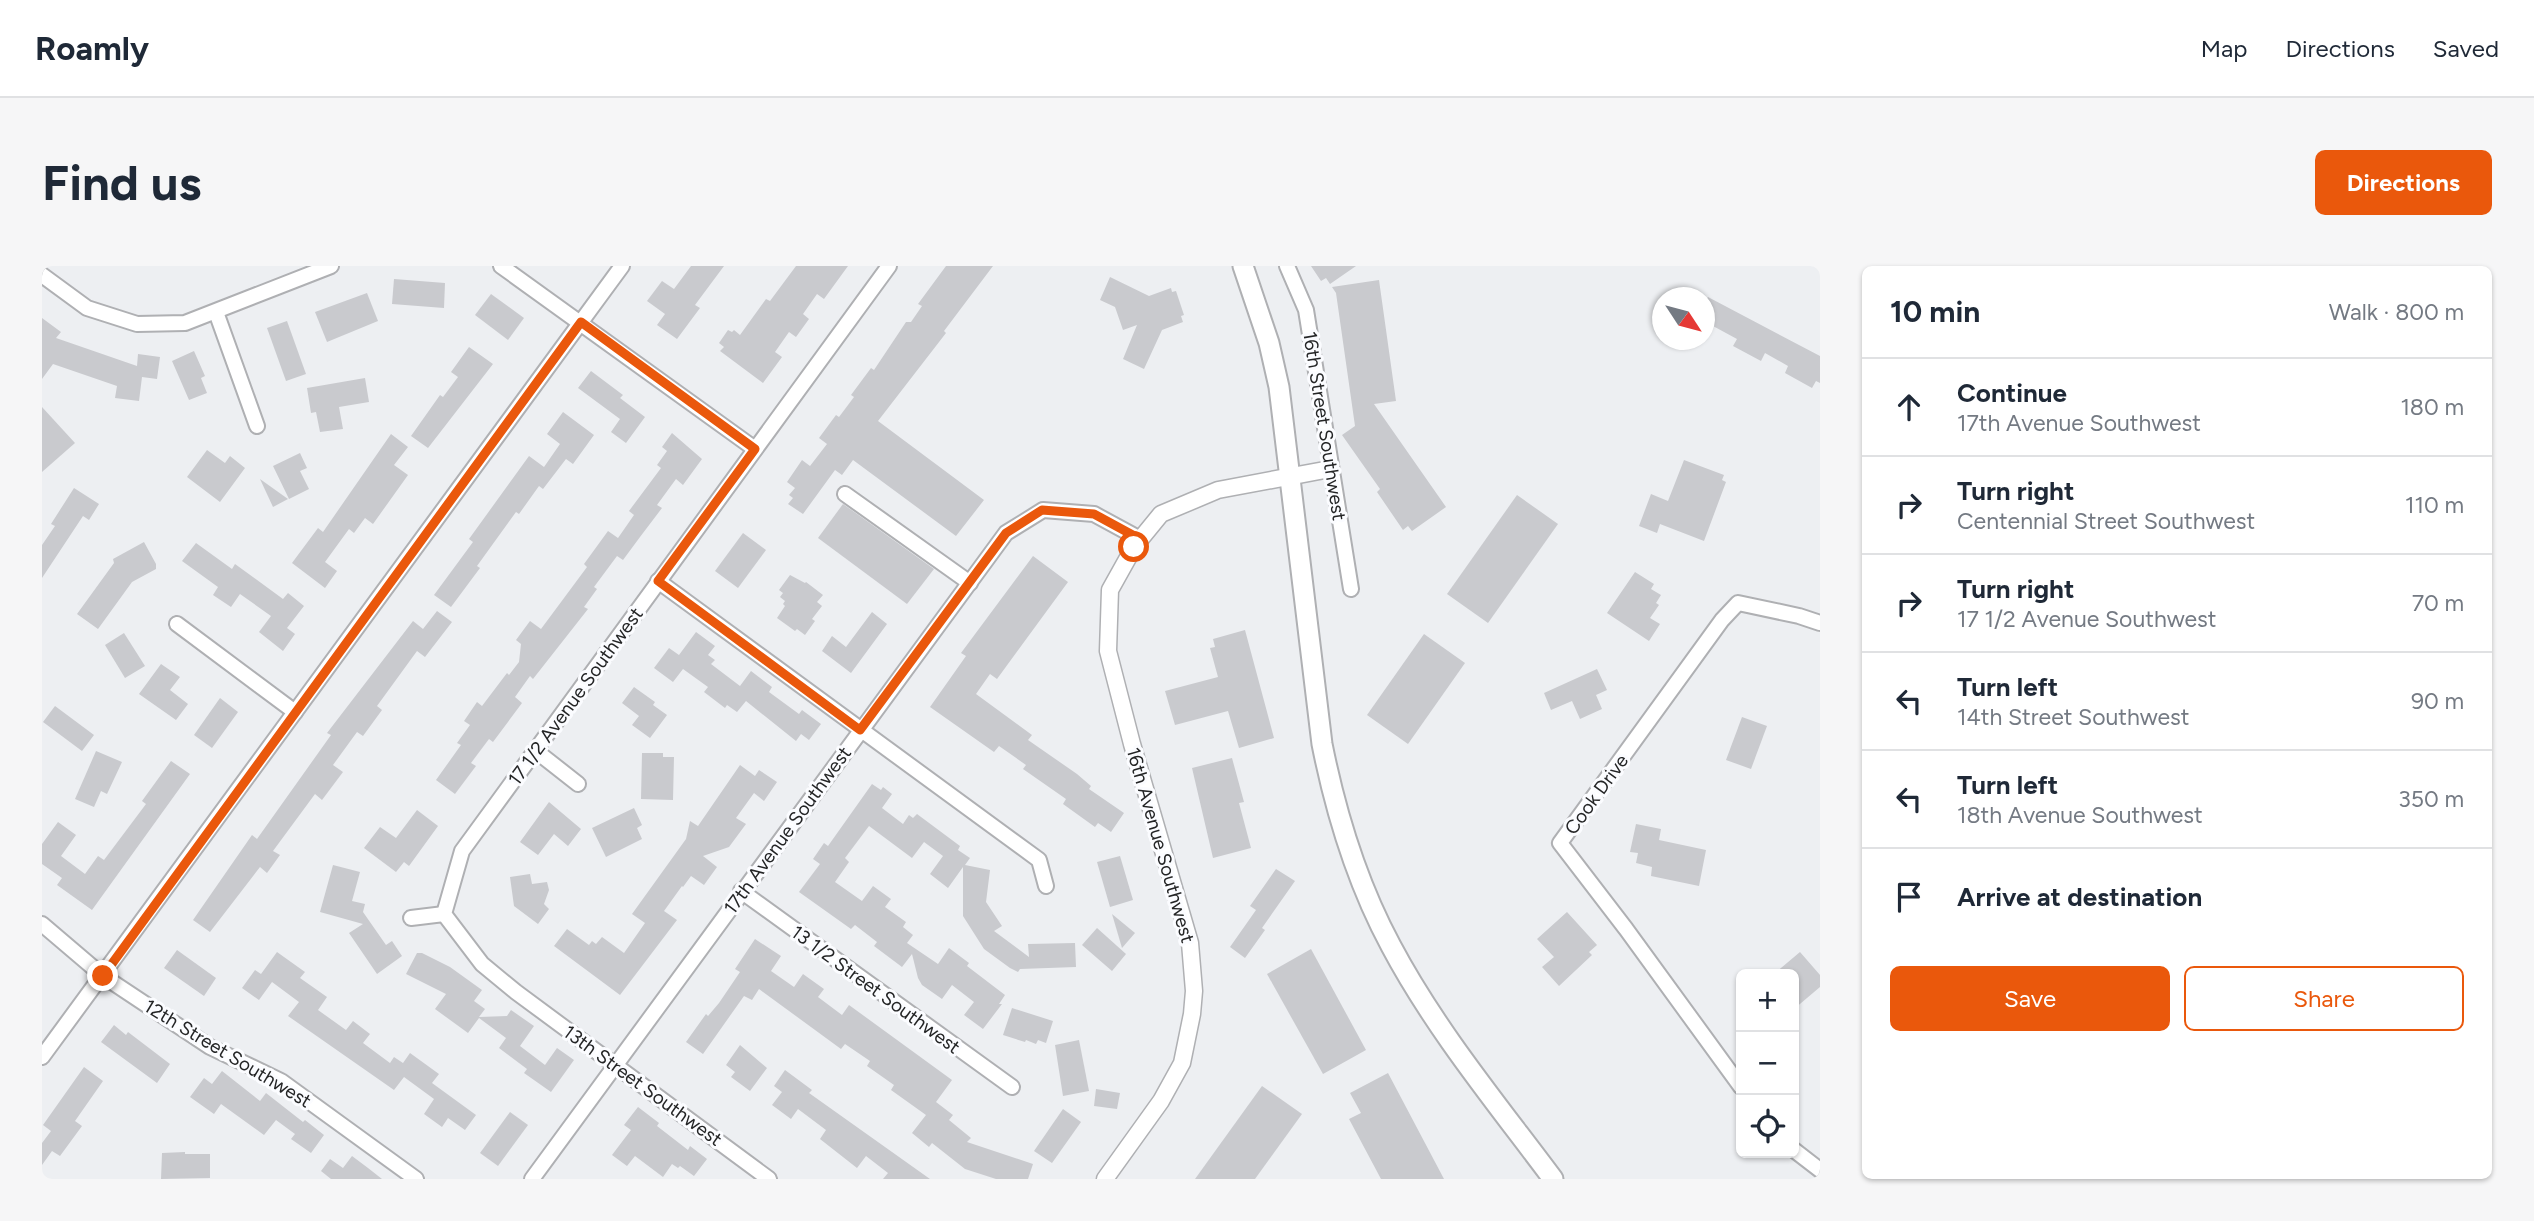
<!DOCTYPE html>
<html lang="en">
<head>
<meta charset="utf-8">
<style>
	:root { --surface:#fff; --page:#f6f6f7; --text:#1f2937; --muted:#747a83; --line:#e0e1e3; --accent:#ea580c }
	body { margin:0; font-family:Figtree,sans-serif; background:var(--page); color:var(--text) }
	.controls { position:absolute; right:21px; bottom:21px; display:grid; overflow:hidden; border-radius:10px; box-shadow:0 2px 5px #0004 }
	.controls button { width:63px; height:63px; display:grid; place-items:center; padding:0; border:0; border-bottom:2px solid var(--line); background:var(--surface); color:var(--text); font:35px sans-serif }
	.compass { position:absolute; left:1610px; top:21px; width:63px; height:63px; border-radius:50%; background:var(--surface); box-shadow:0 2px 5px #0004; rotate:126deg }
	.stop { position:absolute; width:21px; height:21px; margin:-16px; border:5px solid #ea580c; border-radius:50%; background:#fff }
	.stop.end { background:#ea580c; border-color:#fff; box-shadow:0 2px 7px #0008 }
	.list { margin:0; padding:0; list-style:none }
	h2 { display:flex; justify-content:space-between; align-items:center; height:91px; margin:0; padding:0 28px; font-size:30px }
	h2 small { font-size:23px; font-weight:400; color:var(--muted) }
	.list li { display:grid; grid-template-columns:46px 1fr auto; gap:21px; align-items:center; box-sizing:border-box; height:98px; padding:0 28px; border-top:2px solid var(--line) }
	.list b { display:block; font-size:26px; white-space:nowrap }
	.list p { margin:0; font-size:23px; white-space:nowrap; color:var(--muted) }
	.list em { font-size:23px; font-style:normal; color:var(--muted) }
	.actions { display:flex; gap:14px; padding:21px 28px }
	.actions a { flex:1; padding:16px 0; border:2px solid var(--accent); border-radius:10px; text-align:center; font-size:24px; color:var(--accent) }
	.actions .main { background:var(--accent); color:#fff }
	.icon { flex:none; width:38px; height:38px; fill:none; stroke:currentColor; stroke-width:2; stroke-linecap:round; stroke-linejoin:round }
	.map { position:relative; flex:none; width:1778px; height:913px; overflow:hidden; border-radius:10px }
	header { display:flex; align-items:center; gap:42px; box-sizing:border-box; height:98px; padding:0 35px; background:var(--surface); border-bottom:2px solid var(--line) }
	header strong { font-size:33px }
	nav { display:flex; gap:38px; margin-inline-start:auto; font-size:24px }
	.intro { display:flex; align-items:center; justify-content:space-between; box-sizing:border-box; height:168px; padding:0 42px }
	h1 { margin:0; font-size:49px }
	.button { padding:18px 32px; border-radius:10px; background:var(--accent); color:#fff; font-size:24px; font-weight:700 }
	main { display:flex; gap:42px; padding:0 42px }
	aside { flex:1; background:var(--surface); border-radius:10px; box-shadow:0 2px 5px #0004 }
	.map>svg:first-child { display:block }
</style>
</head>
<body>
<header>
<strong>Roamly</strong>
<nav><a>Map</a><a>Directions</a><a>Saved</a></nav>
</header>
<div class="intro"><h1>Find us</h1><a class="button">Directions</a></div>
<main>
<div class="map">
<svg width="1778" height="913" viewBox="0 0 1778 913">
	<rect width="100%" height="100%" fill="#edeff2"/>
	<g fill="#c9cace">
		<polygon points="649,0 682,0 653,39 658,42 635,73 615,59 623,48 605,35 620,15 632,23"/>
		<polygon points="754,0 806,0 782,33 775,28 761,48 767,53 754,71 747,66 733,86 740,91 721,117 678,85 682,81 677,77 686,64 690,66 692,64 698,69 724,33 728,35"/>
		<polygon points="904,0 951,0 902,65 904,67 836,155 942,234 914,270 811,194 800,209 793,204 761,248 746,238 751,232 747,229 753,222 745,216 760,194 768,200 785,178 777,172 794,149 797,151 812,131 809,129 829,102 832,104 864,56 869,56 880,40 876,38"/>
		<polygon points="1269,0 1314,0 1288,18 1284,12 1279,15"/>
		<polygon points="1068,11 1107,30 1129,22 1130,26 1134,25 1142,49 1139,50 1141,56 1120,64 1102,103 1081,93 1095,59 1081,64 1073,41 1058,34"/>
		<polygon points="352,13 403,17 402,42 350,38"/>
		<polygon points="1337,14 1354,135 1332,138 1404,241 1370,265 1366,260 1361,264 1335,226 1338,223 1300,169 1313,160 1294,27 1290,21"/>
		<polygon points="325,27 336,55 285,76 273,46"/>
		<polygon points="449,28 482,52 466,74 433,49"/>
		<polygon points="1666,31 1778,90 1778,117 1774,115 1770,122 1743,107 1746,100 1723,87 1719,95 1691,80 1695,73 1671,60 1662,75 1662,38"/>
		<polygon points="0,52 19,66 14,72 95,100 96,88 118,91 115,113 100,111 97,135 73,132 75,120 11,98 0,113"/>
		<polygon points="245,55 264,108 244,115 225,62"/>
		<polygon points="427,81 451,98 386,182 369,170 398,129 401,131 416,111 409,106"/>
		<polygon points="152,85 163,110 159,112 165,127 147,134 130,95"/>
		<polygon points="549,105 581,129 578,132 603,151 584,177 569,166 578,153 536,122"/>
		<polygon points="323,112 327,136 297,141 301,163 278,166 274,146 269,147 265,122"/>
		<polygon points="0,141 33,177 0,206"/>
		<polygon points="521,146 552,169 531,198 524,193 501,223 497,220 477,248 474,246 435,300 438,302 409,341 392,329 431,276 427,273 487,190 502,201 518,178 505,168"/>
		<polygon points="630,167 660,193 641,219 634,213 615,239 620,242 598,271 581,294 575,290 552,321 555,323 542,341 546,343 491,413 488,410 473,431 480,437 451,476 447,473 429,497 434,500 413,528 394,514 419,479 415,477 428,459 422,455 435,436 440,440 465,407 467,409 477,396 479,378 474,374 488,355 499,363 545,301 542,298 566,265 576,272 592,249 587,245 619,202 615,199 625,185 620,181"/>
		<polygon points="349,168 366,181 352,199 366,209 331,258 323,252 312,267 307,263 283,296 295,305 283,322 250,297 276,262 281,266"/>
		<polygon points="165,184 183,197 188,190 203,202 178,236 145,211"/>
		<polygon points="258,187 265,202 258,205 267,223 247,233 231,200"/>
		<polygon points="1642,194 1682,209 1680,214 1684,216 1662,275 1618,258 1615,267 1597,260 1609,228 1626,235"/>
		<polygon points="218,213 246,233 231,241"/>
		<polygon points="32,222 57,238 47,254 41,250 0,312 0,279 13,260 9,258"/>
		<polygon points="1475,229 1516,258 1446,357 1405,328"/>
		<polygon points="801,238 892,303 865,338 776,272"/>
		<polygon points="701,267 724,284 696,322 673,305"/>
		<polygon points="102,276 114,298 114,303 90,316 56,363 35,348 72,297 71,293"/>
		<polygon points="154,277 190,303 193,298 241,333 246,327 262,340 245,362 253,368 241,385 217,366 229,350 198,328 189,341 171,329 176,321 140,295"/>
		<polygon points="991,290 1026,316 955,413 948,408 934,428 990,469 986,474 1035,508 1049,520 1047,523 1082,547 1069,566 1056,557 1053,561 1021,538 1024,533 981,503 984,499 957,480 952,486 888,441 924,390 919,387"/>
		<polygon points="1593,306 1612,318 1609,323 1619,329 1614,337 1617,339 1608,352 1618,358 1607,375 1565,347"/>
		<polygon points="748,309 763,317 764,316 781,329 775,336 780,340 770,353 773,355 763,369 755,363 753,365 735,352 743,340 741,338 743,335 738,331 741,327 737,324"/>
		<polygon points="395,345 410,356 383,391 375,385 335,440 340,444 321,470 315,466 291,499 301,506 280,534 273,528 231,585 238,589 225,607 218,601 168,666 151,654 210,569 215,573 289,469 285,467 371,355 381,363"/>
		<polygon points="830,346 845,358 809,407 780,385 790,370 804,381"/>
		<polygon points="1203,364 1232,472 1197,482 1186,445 1133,459 1123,425 1176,411 1168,382 1173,381 1171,373"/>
		<polygon points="654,366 673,380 666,389 673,394 669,398 698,420 709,405 730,421 727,426 757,448 760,444 779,458 767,474 759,468 754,475 704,435 695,446 685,439 683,442 662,426 666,421 641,403 631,416 612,402 627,382 637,389"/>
		<polygon points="82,367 103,400 83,412 63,379"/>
		<polygon points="1382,368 1423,397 1366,478 1325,449"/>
		<polygon points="119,398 138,411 128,424 146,438 134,454 97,428"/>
		<polygon points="1555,403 1565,424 1554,429 1560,443 1538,453 1530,435 1509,444 1502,427"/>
		<polygon points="592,421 613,436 611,439 625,449 608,472 590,459 597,450 580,437"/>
		<polygon points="178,432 196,446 170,482 152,469"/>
		<polygon points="13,440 52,469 40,485 1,456"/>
		<polygon points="1700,451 1725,460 1709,503 1684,494"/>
		<polygon points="54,485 80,496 65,528 59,525 52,541 33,533"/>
		<polygon points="600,487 621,487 621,491 632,491 631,534 599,533"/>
		<polygon points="1190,492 1202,536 1197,537 1209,582 1171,592 1150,502"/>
		<polygon points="129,495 148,508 50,644 15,619 20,612 0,598 0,578 16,556 34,569 19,590 43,608 56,590 62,594 104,538 100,535"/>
		<polygon points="698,499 713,510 717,504 735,516 722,535 712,527 694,552 704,558 687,581 661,590 675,601 662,619 649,610 641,621 640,620 622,645 635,654 578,729 512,680 525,663 547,679 550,675 554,678 560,671 582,687 603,657 590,648 644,573 648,555 656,560"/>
		<polygon points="830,518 839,524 841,521 850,528 840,542 861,558 867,549 871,552 875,548 918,580 916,584 928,592 923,599 948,604 944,636 960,660 952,665 987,691 986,678 1033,677 1034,701 978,703 976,706 968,702 942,683 921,650 921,601 906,622 888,608 901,590 882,576 870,592 827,560 803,592 807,596 793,616 820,635 831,620 849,633 843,641 864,656 861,661 871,669 865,677 896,698 907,682 927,697 925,700 963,729 957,738 960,738 941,763 922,749 932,736 910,719 900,733 880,719 876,712 870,688 860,701 832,680 835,676 813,659 809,663 757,626 778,598 771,593 782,577 786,580"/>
		<polygon points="507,536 539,563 526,580 512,568 496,589 478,576"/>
		<polygon points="592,542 600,559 595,562 600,573 564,591 550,562"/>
		<polygon points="375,544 396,560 367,600 362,596 354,606 322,582 338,561 354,572"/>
		<polygon points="1594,558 1619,563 1617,574 1664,584 1657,620 1609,610 1610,601 1594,597 1596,587 1588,586"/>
		<polygon points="1078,590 1091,634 1068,641 1055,596"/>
		<polygon points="291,599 318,606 310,635 323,638 321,646 344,679 350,675 360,690 335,708 307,667 321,658 278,646"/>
		<polygon points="1234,603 1253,615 1220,662 1223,664 1203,692 1188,681 1214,644 1208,640"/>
		<polygon points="488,608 490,618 505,616 507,624 502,638 507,643 496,658 472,640 468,611"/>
		<polygon points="1525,646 1555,679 1547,686 1550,689 1517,720 1500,701 1512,691 1495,673"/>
		<polygon points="1070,648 1093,667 1080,682"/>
		<polygon points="1055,662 1084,688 1070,705 1040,679"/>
		<polygon points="713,673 739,690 729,705 752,721 761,708 782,723 776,731 800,749 807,739 910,814 894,836 911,849 907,854 929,872 925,876 991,898 986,913 954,913 923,903 890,877 887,881 870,867 884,849 849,824 852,819 825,800 828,795 803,778 799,783 717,723 710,734 702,730 661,788 644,776 664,748 666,750 677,737 698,706 693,703"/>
		<polygon points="1269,683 1324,784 1281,808 1225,708"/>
		<polygon points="135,684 174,712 162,730 122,702"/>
		<polygon points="235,686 263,706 258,712 285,731 276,744 304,764 311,755 328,768 321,777 348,797 352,791 361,797 368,787 397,808 390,817 434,849 423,864 406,852 400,861 382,848 392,833 362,811 352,824 246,750 257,736 230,716 217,734 200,722 213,704 219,708"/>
		<polygon points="1758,686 1778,709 1778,721 1752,743 1752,708 1732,708"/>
		<polygon points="375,687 380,687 408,701 440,724 432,735 443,743 437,751 465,750 469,744 492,760 478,780 503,799 515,782 532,794 509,826 482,807 485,803 457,782 464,772 437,752 426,767 393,743 404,728 364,708"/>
		<polygon points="970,742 1011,755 1004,777 996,774 994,778 984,774 983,776 961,769"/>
		<polygon points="72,759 84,769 86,766 128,798 115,817 59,776"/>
		<polygon points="1037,774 1047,825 1021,830 1013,779"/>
		<polygon points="698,779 725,802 708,825 689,811 693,806 684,799"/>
		<polygon points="42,801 61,815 33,855 40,860 18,890 10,885 0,899 0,877 9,865 1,859"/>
		<polygon points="743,804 770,824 767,827 888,913 841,913 846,907 824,890 815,902 778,873 784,864 756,843 749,853 730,839 740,826 732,820"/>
		<polygon points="180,805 218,835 224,827 261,856 263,854 282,869 269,887 249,873 253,868 234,854 222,869 179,838 172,848 148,831 162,812 170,818"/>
		<polygon points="1346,807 1402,913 1339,913 1307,853 1319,847 1308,827"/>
		<polygon points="1220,820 1260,848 1213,913 1153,913"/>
		<polygon points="1054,823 1078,827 1075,843 1052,840"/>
		<polygon points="596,841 617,857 615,860 646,884 648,880 665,893 652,910 638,900 636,902 630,898 621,911 593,890 585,900 570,889 589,864 582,859"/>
		<polygon points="1021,843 1039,856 1010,897 992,885"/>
		<polygon points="468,846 486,859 456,900 438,887"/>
		<polygon points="143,886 143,888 168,888 168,912 119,913 120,887"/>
		<polygon points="310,890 326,902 340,913 289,913 279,905 288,893 301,902"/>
	</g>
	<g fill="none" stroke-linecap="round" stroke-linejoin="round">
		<defs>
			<g id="minor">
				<polyline points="459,0 713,183"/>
				<polyline points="1245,0 1264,44 1309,323"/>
				<polyline points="0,9 45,42 95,58 143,57 289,0"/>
				<polyline points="174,46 215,160"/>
				<polyline points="803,228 928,317"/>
				<polyline points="616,315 997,594 1004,620"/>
				<polyline points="135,358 253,446"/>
				<polyline points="494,485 536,518"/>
				<polyline points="699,625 970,821"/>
				<polyline points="369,652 402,648"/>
				<polyline points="0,658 61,710 168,781 239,815 374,913"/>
				<polyline points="0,791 580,0"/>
				<polyline points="1699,821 1584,663 1518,577 1680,354 1696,337 1757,350 1778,357"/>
				<polyline points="1752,884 1778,904"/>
				<polyline points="490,913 964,267 1001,244 1052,248 1098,273"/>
				<polyline points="727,913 474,726 440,698 402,648 420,585 847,0"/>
			</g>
			<polyline id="tertiary" points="1063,913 1119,835 1140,797 1150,748 1152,725 1148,677 1090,478 1066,385 1068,324 1092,281 1119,248 1176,224 1288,203"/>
			<path id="secondary" d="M1201,0L1227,77L1237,121L1280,478C1294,548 1315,617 1349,680C1393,763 1455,838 1511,913"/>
		</defs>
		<use href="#minor" stroke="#afb0b3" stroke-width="18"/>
		<use href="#tertiary" stroke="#afb0b3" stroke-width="19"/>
		<use href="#secondary" stroke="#afb0b3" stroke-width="23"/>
		<use href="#minor" stroke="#fff" stroke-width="14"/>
		<use href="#tertiary" stroke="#fff" stroke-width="16"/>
		<use href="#secondary" stroke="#fff" stroke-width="19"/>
	</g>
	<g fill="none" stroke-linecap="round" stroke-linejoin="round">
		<polyline stroke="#ea580c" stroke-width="9" points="61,710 539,56 713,183 616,315 818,464 964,267 1000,244 1052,248 1098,273 1092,281"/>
	</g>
	<g text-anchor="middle" stroke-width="6" stroke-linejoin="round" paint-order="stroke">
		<g font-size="19" fill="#242526" stroke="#fbfcff">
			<text transform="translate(1283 160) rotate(81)" y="7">16th Street Southwest</text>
			<text transform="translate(533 430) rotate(-54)" y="7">17 1/2 Avenue Southwest</text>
			<text transform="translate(1554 528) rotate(-54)" y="7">Cook Drive</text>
			<text transform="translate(745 564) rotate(-54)" y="7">17th Avenue Southwest</text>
			<text transform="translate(1119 579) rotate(74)" y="7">16th Avenue Southwest</text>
			<text transform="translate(834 723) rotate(36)" y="7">13 1/2 Street Southwest</text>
			<text transform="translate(186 787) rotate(31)" y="7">12th Street Southwest</text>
			<text transform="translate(601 819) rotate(36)" y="7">13th Street Southwest</text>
		</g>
	</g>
</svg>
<div class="controls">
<button>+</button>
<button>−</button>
<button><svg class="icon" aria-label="locate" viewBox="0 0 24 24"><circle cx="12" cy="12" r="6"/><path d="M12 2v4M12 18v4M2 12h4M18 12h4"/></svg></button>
</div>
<svg class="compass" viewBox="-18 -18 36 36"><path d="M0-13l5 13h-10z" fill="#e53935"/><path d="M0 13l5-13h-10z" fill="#747a83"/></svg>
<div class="stop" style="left:1092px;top:281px"></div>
<div class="stop end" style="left:61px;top:710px"></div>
</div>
<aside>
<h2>10 min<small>Walk · 800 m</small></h2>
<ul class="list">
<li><svg class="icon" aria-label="ahead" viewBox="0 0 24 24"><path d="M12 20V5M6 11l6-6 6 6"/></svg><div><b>Continue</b><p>17th Avenue Southwest</p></div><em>180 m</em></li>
<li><svg class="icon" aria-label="right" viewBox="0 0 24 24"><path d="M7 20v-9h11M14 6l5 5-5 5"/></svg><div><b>Turn right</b><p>Centennial Street Southwest</p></div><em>110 m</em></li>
<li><svg class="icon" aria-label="right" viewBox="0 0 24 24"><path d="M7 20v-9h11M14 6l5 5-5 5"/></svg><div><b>Turn right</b><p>17 1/2 Avenue Southwest</p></div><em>70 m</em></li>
<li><svg class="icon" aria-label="left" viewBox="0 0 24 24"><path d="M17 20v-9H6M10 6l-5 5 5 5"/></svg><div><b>Turn left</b><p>14th Street Southwest</p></div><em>90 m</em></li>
<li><svg class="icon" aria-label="left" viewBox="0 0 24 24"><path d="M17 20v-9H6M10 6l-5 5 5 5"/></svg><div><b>Turn left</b><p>18th Avenue Southwest</p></div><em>350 m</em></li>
<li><svg class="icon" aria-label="arrive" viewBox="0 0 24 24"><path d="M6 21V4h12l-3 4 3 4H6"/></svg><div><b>Arrive at destination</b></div></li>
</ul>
<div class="actions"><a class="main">Save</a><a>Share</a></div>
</aside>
</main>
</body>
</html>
